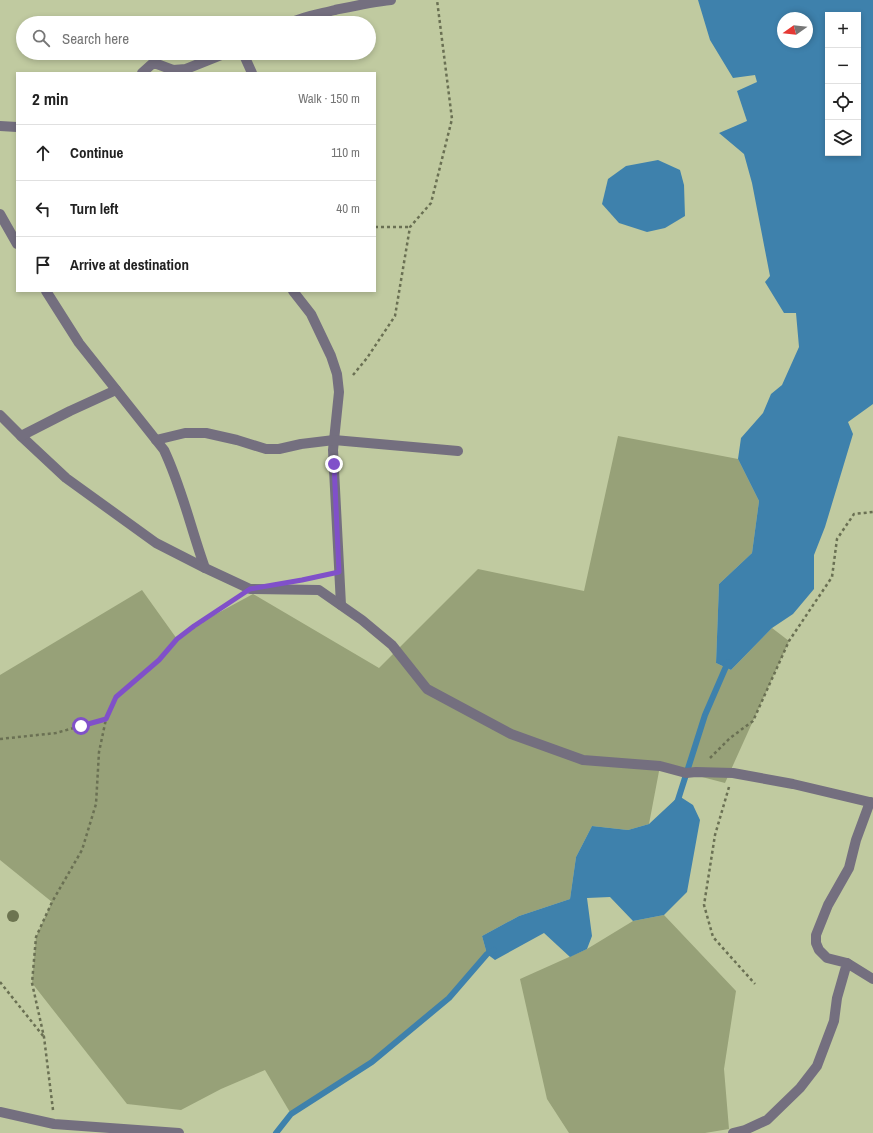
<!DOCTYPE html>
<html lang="en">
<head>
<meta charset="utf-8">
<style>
	:root { --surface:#fff; --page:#f6f6f6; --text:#222; --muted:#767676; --line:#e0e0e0 }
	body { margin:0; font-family:"Archivo Narrow",sans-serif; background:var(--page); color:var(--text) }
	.controls { position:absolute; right:12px; top:12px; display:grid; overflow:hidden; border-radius:0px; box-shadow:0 2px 6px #0003 }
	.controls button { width:36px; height:36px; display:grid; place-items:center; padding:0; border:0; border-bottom:1px solid var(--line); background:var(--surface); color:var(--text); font:20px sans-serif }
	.compass { position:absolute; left:777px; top:12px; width:36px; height:36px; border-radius:50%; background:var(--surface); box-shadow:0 2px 6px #0003; rotate:255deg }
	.stop { position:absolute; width:12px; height:12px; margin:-9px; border:3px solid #8050c9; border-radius:50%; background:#fff }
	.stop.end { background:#8050c9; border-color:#fff; box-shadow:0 1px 4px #0008 }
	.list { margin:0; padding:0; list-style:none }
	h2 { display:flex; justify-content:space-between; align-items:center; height:52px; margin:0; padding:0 16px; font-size:17px }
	h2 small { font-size:13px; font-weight:400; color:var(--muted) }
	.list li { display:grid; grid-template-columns:26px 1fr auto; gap:12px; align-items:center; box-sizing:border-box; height:56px; padding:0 16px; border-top:1px solid var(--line) }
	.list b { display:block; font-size:15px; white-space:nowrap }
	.list em { font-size:13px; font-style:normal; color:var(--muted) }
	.icon { flex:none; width:22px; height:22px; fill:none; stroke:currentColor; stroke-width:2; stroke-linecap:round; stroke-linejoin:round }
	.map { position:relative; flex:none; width:873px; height:1133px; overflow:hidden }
	.search { position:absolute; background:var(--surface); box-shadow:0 2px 6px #0003; left:16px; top:16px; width:360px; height:44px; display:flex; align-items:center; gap:10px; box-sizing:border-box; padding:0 14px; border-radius:22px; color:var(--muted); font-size:15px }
	.panel { position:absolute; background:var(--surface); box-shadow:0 2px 6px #0003; left:16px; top:72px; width:360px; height:220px; border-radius:0px }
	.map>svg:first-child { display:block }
</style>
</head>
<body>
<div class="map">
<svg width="873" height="1133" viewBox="0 0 873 1133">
	<rect width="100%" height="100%" fill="#c0caa0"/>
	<g fill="#97a178">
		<polygon points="618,436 738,459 759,501 752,553 719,584 716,663 731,670 772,628 789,641 725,783 660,766 649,824 628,830 592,826 576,857 570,899 519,916 482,936 487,954 449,998 372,1062 291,1114 265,1070 221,1089 181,1110 127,1104 32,983 36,937 52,902 0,860 0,675 142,590 177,639 194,626 253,594 379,668 478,569 584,591"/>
		<polygon points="664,915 736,991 724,1069 729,1129 705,1133 569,1133 547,1099 520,979 587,949 633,921"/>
	</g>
	<g fill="#3e81ac" fill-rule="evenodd">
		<path d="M698,0H873V404L848,422L853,434L825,527L814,555V589L793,614L772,628L731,670L716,663L719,584L752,553L759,501L738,459L741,438L763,413L771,394L782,385L799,347L796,313H784L765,282L770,276L752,183L744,154L719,133L747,121L737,91L757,82L755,75L733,78L710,40ZM828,15H858V153H828ZM783,18H807V42H783Z"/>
		<polygon points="658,160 680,170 684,185 685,216 665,228 647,232 619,223 602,204 608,179 626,166"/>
		<polygon points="679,796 693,805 700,820 687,892 664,915 633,921 610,897 587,898 592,936 587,949 570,957 544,933 495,960 487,954 482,936 519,916 570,899 576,857 592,826 628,830 649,824"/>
	</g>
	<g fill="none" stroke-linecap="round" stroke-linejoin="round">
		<g stroke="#3e81ac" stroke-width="6">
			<polyline points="677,803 705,715 728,662"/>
			<polyline points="276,1133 291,1114 372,1062 449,998 487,954 494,950"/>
		</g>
		<g stroke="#6a7053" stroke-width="2.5" stroke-dasharray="3 3" stroke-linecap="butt">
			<polyline points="375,227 410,227"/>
			<polyline points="353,375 367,358 395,316 410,227 431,203 452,119 437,0"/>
			<polyline points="0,739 56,733 105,719"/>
			<polyline points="710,758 730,738 753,721 789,641 832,577 837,539 854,514 873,512"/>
			<polyline points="729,787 715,835 704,905 713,937 755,984"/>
			<polyline points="0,982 44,1037"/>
			<polyline points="53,1110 44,1037 32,983 36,937 52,902 82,850 96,804 99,752 106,719 116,697 159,660 177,639 236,598"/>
		</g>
		<g stroke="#746f7f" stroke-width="10">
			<path d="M290,23C304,16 319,14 335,10C354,6 372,2 391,0"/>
			<polyline points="243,53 252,73"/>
			<polyline points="142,73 152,64 157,64 173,70 186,69 226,53"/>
			<polyline points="0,126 17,127"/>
			<polyline points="0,214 17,244"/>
			<path d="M46,291L79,343L164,450C182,488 191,529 205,568"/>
			<polyline points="293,291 311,314 331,356 337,374 339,392 333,450 341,605"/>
			<polyline points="0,415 21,436 66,478 156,543 205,568 250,589 319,590 362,620 392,645 427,689 511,734 583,760 660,766 686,773 696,772 733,773 793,784 873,803"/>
			<polyline points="21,436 70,411 116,390"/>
			<polyline points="156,440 185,433 206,433 237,440 266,449 279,449 301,444 334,440 458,451"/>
			<polyline points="847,963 873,979"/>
			<polyline points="0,1112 54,1124 179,1133"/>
			<polyline points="733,1133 745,1130 767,1120 800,1088 817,1066 834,1021 837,998 847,963 827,958 819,950 816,943 816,935 828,905 849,868 856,840 870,802"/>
		</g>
	</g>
	<circle fill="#6c7450" cx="13" cy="916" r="6"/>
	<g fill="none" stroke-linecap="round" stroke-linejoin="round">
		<polyline stroke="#8050c9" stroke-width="5" points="81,726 106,719 116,697 159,660 177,639 194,626 250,589 302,580 339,572 334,464"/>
	</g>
</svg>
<div class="controls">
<button>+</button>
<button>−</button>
<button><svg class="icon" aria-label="locate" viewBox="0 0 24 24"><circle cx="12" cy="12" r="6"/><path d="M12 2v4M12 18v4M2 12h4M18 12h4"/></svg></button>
<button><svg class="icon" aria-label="layers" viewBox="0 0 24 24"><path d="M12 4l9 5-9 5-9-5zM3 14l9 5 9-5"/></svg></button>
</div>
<svg class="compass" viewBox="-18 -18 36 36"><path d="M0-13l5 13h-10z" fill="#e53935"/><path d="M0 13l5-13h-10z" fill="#767676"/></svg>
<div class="stop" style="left:81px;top:726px"></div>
<div class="stop end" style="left:334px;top:464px"></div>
<div class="search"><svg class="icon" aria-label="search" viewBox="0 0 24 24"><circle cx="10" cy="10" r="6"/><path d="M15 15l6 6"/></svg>Search here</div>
<section class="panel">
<h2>2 min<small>Walk · 150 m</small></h2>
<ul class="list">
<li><svg class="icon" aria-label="ahead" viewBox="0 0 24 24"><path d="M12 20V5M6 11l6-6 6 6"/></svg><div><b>Continue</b></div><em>110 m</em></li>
<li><svg class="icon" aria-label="left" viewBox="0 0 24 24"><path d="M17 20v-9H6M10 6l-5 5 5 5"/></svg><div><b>Turn left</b></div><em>40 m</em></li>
<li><svg class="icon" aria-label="arrive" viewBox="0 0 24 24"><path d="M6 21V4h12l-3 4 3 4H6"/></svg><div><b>Arrive at destination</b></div></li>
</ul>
</section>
</div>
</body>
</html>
